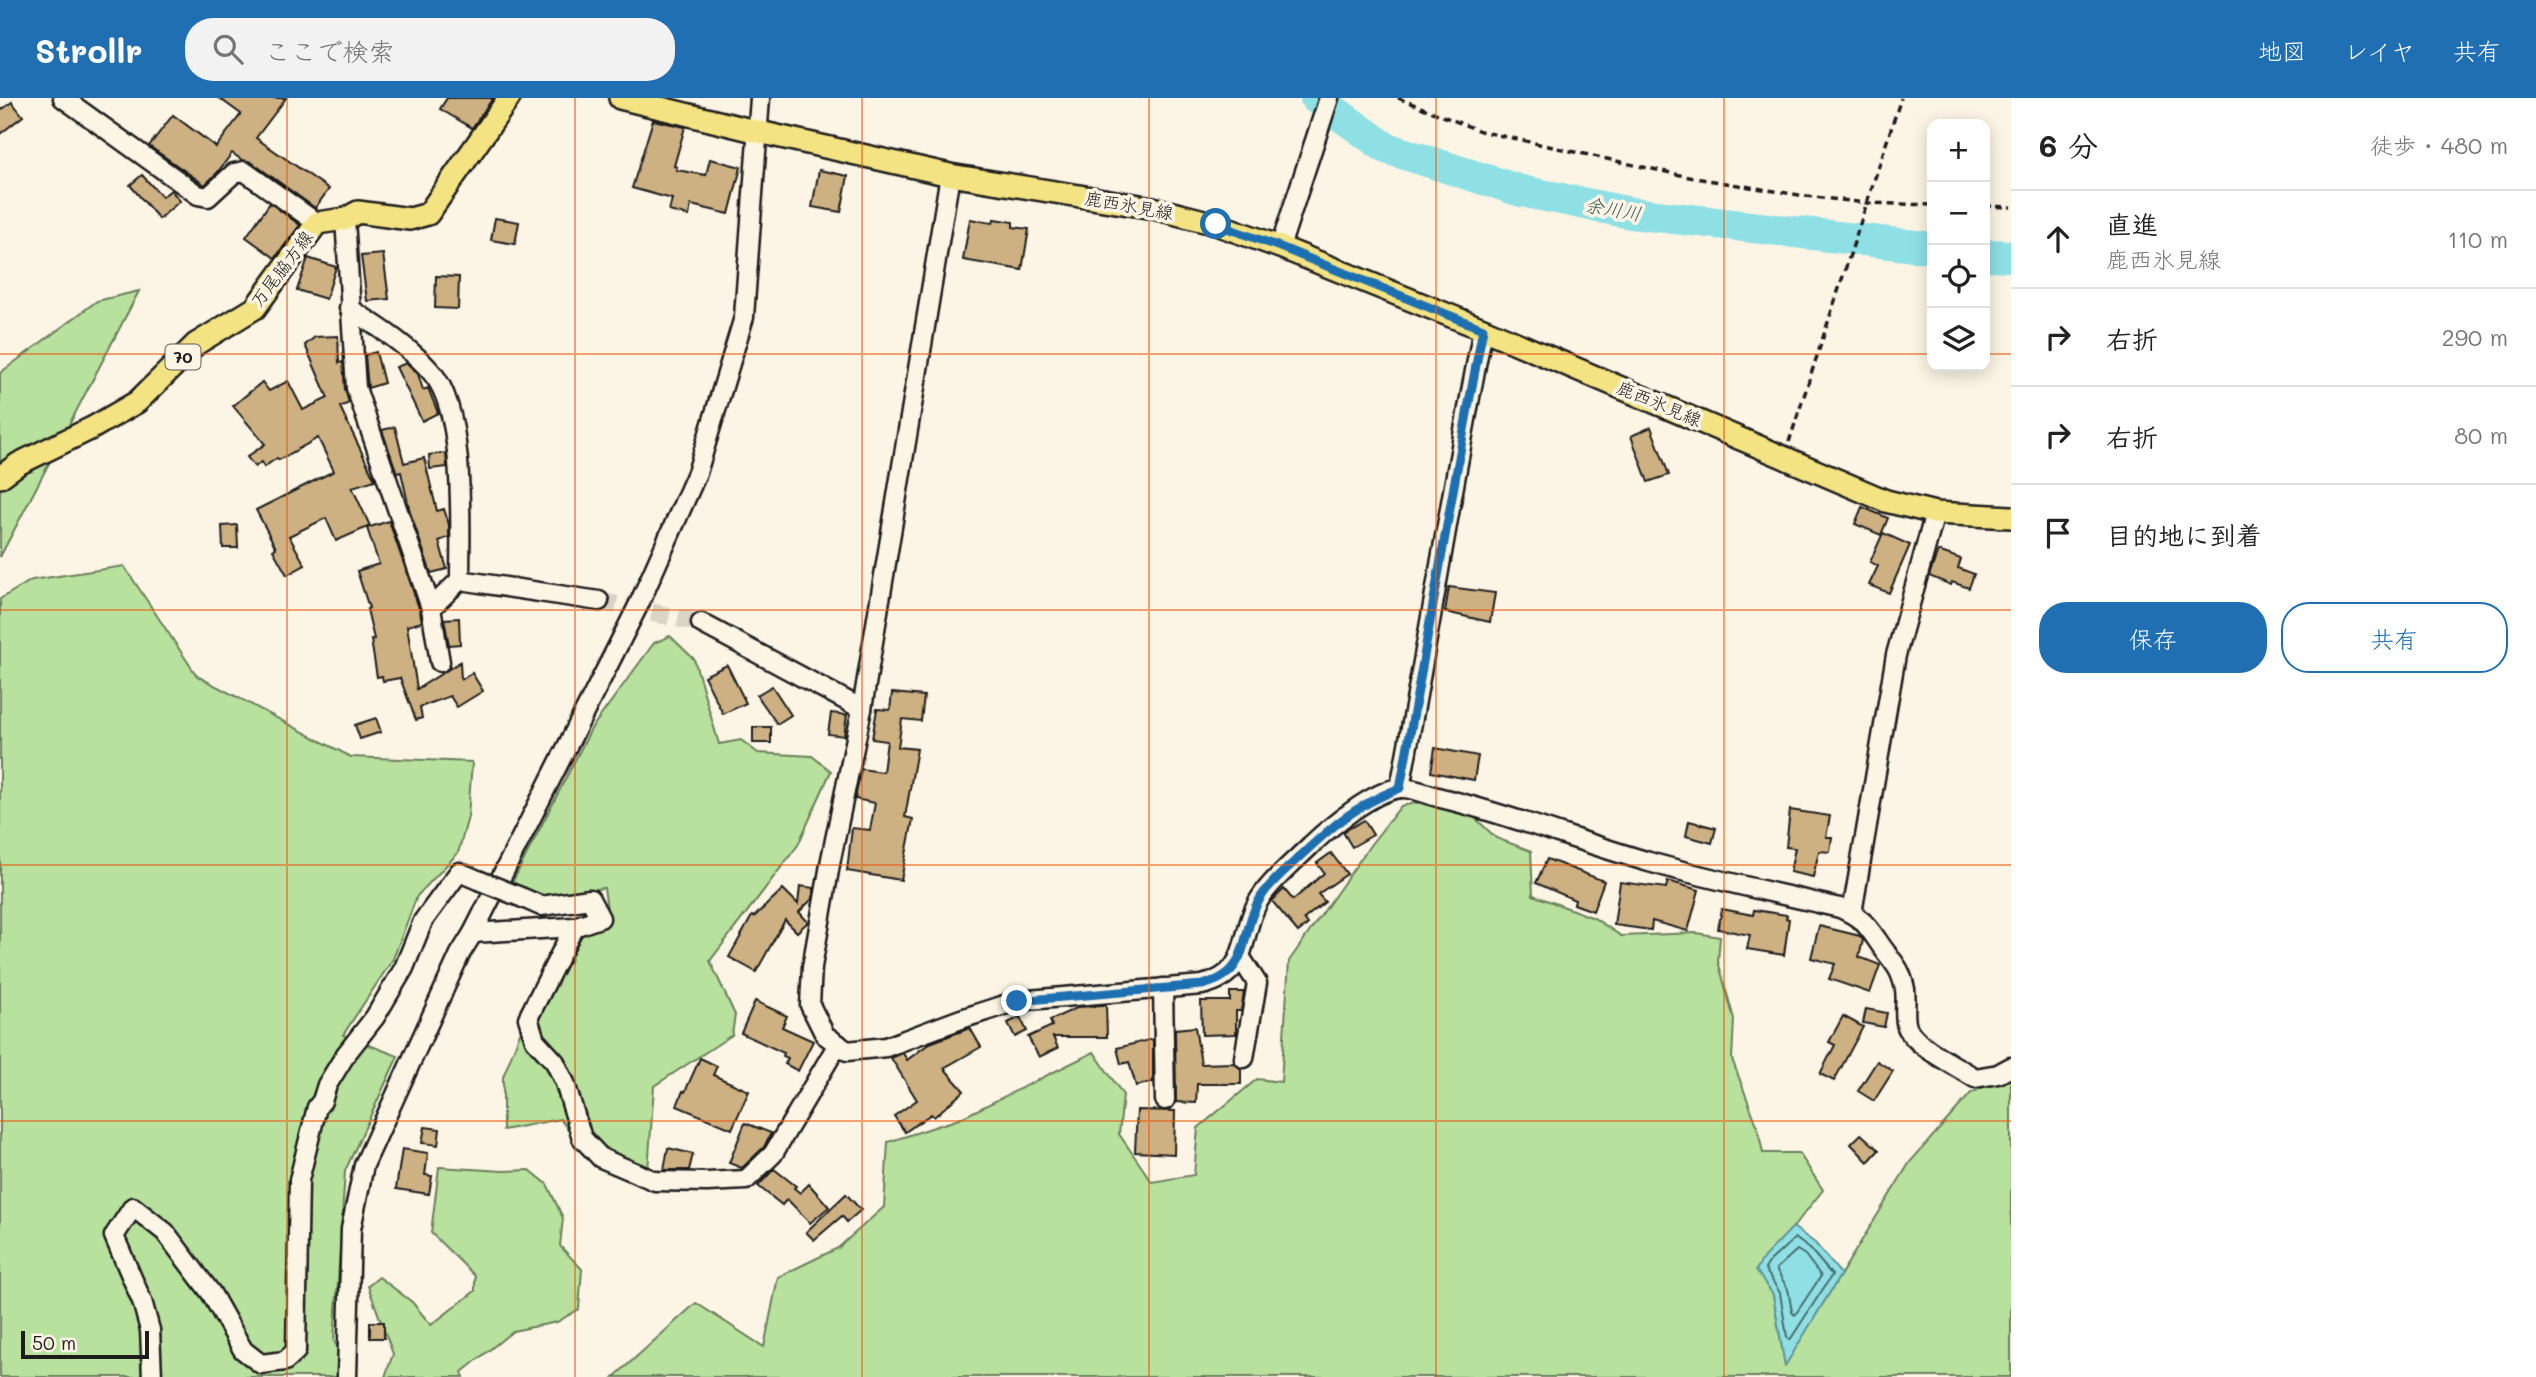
<!DOCTYPE html>
<html lang="ja">
<head>
<meta charset="utf-8">
<style>
	:root { --surface:#fff; --page:#f2f2f2; --text:#222; --muted:#767676; --line:#e0e0e0; --accent:#1f6fb2 }
	body { margin:0; font-family:Mali,"Klee One",sans-serif; background:var(--page); color:var(--text) }
	.controls { position:absolute; right:21px; top:21px; display:grid; overflow:hidden; border-radius:14px; box-shadow:0 4px 18px #0003 }
	.controls button { width:63px; height:63px; display:grid; place-items:center; padding:0; border:0; border-bottom:2px solid var(--line); background:var(--surface); color:var(--text); font:35px sans-serif }
	.scale { position:absolute; left:21px; bottom:18px; width:128px; box-sizing:border-box; padding-left:7px; border:4px solid #1c1c1c; border-top:0; font-size:19px; line-height:24px; white-space:nowrap; color:#1c1c1c; -webkit-text-stroke:5px #fcf5e5; paint-order:stroke }
	.stop { position:absolute; width:21px; height:21px; margin:-16px; border:5px solid #1f6fb2; border-radius:50%; background:#fff }
	.stop.end { background:#1f6fb2; border-color:#fff; box-shadow:0 2px 7px #0008 }
	.list { margin:0; padding:0; list-style:none }
	h2 { display:flex; justify-content:space-between; align-items:center; height:91px; margin:0; padding:0 28px; font-size:30px }
	h2 small { font-size:23px; font-weight:400; color:var(--muted) }
	.list li { display:grid; grid-template-columns:46px 1fr auto; gap:21px; align-items:center; box-sizing:border-box; height:98px; padding:0 28px; border-top:2px solid var(--line) }
	.list b { display:block; font-size:26px; white-space:nowrap }
	.list p { margin:0; font-size:23px; white-space:nowrap; color:var(--muted) }
	.list em { font-size:23px; font-style:normal; color:var(--muted) }
	.actions { display:flex; gap:14px; padding:21px 28px }
	.actions a { flex:1; padding:16px 0; border:2px solid var(--accent); border-radius:28px; text-align:center; font-size:24px; color:var(--accent) }
	.actions .main { background:var(--accent); color:#fff }
	.icon { flex:none; width:38px; height:38px; fill:none; stroke:currentColor; stroke-width:2; stroke-linecap:round; stroke-linejoin:round }
	.map { position:relative; flex:none; width:2011px; height:1279px; overflow:hidden }
	header { display:flex; align-items:center; gap:42px; box-sizing:border-box; height:98px; padding:0 35px; background:var(--accent); color:#fff }
	header strong { font-size:33px }
	nav { display:flex; gap:38px; margin-inline-start:auto; font-size:24px }
	.search { width:490px; height:63px; background:var(--page); display:flex; align-items:center; gap:18px; box-sizing:border-box; padding:0 24px; border-radius:28px; color:var(--muted); font-size:26px }
	main { display:flex }
	aside { flex:1; background:var(--surface) }
	.map>svg:first-child { display:block }
</style>
</head>
<body>
<header>
<strong>Strollr</strong>
<div class="search"><svg class="icon" aria-label="search" viewBox="0 0 24 24"><circle cx="10" cy="10" r="6"/><path d="M15 15l6 6"/></svg>ここで検索</div>
<nav><a>地図</a><a>レイヤ</a><a>共有</a></nav>
</header>
<main>
<div class="map">
<svg width="2011" height="1279" viewBox="0 0 2011 1279">
	<rect width="100%" height="100%" fill="#fcf5e5"/>
	<filter id="ink" filterUnits="userSpaceOnUse"><feTurbulence type="fractalNoise" baseFrequency=".0143" numOctaves="2"/><feDisplacementMap in="SourceGraphic" scale="14" xChannelSelector="R" yChannelSelector="G"/><feConvolveMatrix kernelMatrix="1 2 1 2 8 2 1 2 1" color-interpolation-filters="sRGB"/></filter>
	<g filter="url(#ink)">
		<g fill="#b8e19d" stroke="#6a7e5c" stroke-width="2">
			<polygon points="139,193 0,459 0,275 97,203"/>
			<polygon points="124,468 197,578 351,659 472,664 468,719 458,755 417,798 393,861 343,937 398,958 345,1073 334,1243 354,1279 0,1279 0,501 32,482"/>
			<polygon points="670,538 694,561 719,646 741,642 758,655 812,658 831,673 798,747 710,863 735,917 732,937 654,988 648,1073 572,1037 560,1021 503,1032 503,979 552,852 570,864 574,844 608,818 604,790 546,798 512,785 591,631 654,545"/>
			<polygon points="1426,703 1471,716 1496,740 1531,753 1533,797 1594,820 1621,838 1697,835 1720,839 1718,863 1734,921 1732,961 1757,1027 1763,1055 1799,1055 1823,1092 1783,1142 1764,1159 1773,1197 1785,1267 1910,1064 1971,995 2011,976 2011,1279 614,1279 696,1205 764,1249 778,1179 838,1150 884,1109 888,1044 959,1021 1094,954 1123,997 1119,1036 1152,1084 1194,1077 1198,1030 1257,981 1281,984 1289,863 1371,746 1401,708"/>
			<polygon points="439,1069 503,1073 530,1072 547,1086 563,1120 560,1148 582,1171 579,1211 557,1224 513,1233 462,1274 464,1279 385,1279 393,1256 368,1188 379,1179 412,1204 431,1227 475,1193 475,1178 431,1135"/>
		</g>
		<polygon fill="#8fe0e5" stroke="#619295" stroke-width="2" points="1793,1129 1815,1145 1841,1176 1785,1268 1773,1197 1756,1172 1764,1159"/>
		<g fill="none" stroke-linecap="round" stroke-linejoin="round">
			<g stroke="#4a6a6c" stroke-width="2">
				<polygon points="1795,1140 1810,1151 1832,1177 1790,1242 1787,1239 1780,1195 1765,1171 1770,1163"/>
				<polygon points="1797,1152 1805,1157 1821,1178 1795,1217 1792,1214 1788,1191 1776,1171"/>
			</g>
			<g stroke="#8fe0e5" stroke-width="32">
				<polyline points="1316,0 1386,50 1521,93 1631,115 1932,150"/>
				<polyline points="1985,157 2011,158"/>
			</g>
		</g>
		<g fill="#ceb183" stroke="#1c1c1c" stroke-width="2">
			<polygon points="219,0 286,0 256,40 329,91 315,110 251,64 242,62 232,55 217,75 205,87 149,48 173,17 216,49 241,16"/>
			<polygon points="447,0 493,0 472,30 440,11"/>
			<polygon points="12,4 23,18 0,36 0,13"/>
			<polygon points="653,22 685,29 674,68 677,69 676,72 706,77 710,61 741,69 729,116 691,107 689,118 669,113 672,101 632,90"/>
			<polygon points="819,72 848,78 841,114 812,109"/>
			<polygon points="142,77 162,99 171,92 180,103 159,121 130,87"/>
			<polygon points="270,105 300,127 275,160 246,139"/>
			<polygon points="495,120 519,124 515,146 491,142"/>
			<polygon points="970,121 993,125 994,121 1013,124 1013,129 1029,131 1022,172 963,162"/>
			<polygon points="383,156 389,201 367,203 361,158"/>
			<polygon points="308,160 336,169 326,201 297,192"/>
			<polygon points="436,178 459,179 458,211 435,210"/>
			<polygon points="338,238 339,265 343,264 345,291 349,305 340,309 375,382 352,389 370,428 336,443 326,420 289,438 305,467 287,477 273,452 276,450 256,412 334,373 318,340 279,362 277,360 264,369 261,364 255,369 247,359 265,346 233,308 262,284 269,293 288,283 303,312 328,300 305,247 315,239"/>
			<polygon points="376,254 384,285 368,290 365,257"/>
			<polygon points="407,265 418,276 423,292 428,290 438,315 422,323 396,269"/>
			<polygon points="395,329 404,365 424,360 437,413 444,411 449,427 449,439 439,443 447,471 431,475 410,414 401,374 397,375 382,332"/>
			<polygon points="1651,329 1669,377 1648,384 1631,338"/>
			<polygon points="446,355 447,369 430,371 429,357"/>
			<polygon points="1862,409 1888,420 1881,437 1855,426"/>
			<polygon points="389,423 420,513 422,524 407,528 417,591 460,564 461,582 472,575 483,593 457,609 450,598 420,609 422,620 416,622 400,580 383,583 382,578 377,579 371,542 374,541 367,511 369,510 357,473 379,466 367,430"/>
			<polygon points="237,427 238,450 223,450 222,428"/>
			<polygon points="1883,435 1910,447 1889,495 1869,487 1878,468 1870,464"/>
			<polygon points="1938,453 1961,461 1958,470 1974,476 1969,490 1952,484 1951,487 1929,478"/>
			<polygon points="1449,489 1495,495 1490,524 1445,514"/>
			<polygon points="459,520 460,546 449,547 444,521"/>
			<polygon points="727,567 746,605 723,616 704,578"/>
			<polygon points="772,588 791,617 777,626 757,597"/>
			<polygon points="892,595 924,598 921,623 902,621 898,649 917,651 905,719 913,721 901,782 847,773 852,730 870,732 875,705 855,701 861,671 883,674 887,643 872,641 877,611 890,612"/>
			<polygon points="831,615 847,617 844,638 828,636"/>
			<polygon points="376,620 381,634 360,641 355,627"/>
			<rect x="753" y="629" width="18" height="16"/>
			<polygon points="1435,650 1478,658 1474,682 1431,674"/>
			<polygon points="1790,712 1830,718 1826,739 1832,739 1830,754 1819,753 1813,779 1790,774 1795,750 1786,749"/>
			<polygon points="1364,722 1373,737 1352,749 1343,734"/>
			<polygon points="1689,723 1716,730 1712,745 1686,738"/>
			<polygon points="1331,755 1347,776 1318,796 1325,804 1304,821 1308,826 1298,834 1272,803 1284,791 1293,802 1324,775 1317,765"/>
			<polygon points="1547,761 1604,783 1593,813 1574,806 1575,802 1536,785"/>
			<polygon points="1668,783 1699,792 1688,833 1652,823 1651,832 1614,827 1620,784 1666,790"/>
			<polygon points="800,788 814,790 812,801 799,814 808,824 797,834 785,822 756,874 729,859 752,818 754,819 783,791 798,806"/>
			<polygon points="1722,811 1753,817 1754,812 1787,817 1786,820 1789,821 1784,857 1747,851 1750,837 1718,831"/>
			<polygon points="1819,828 1860,838 1863,842 1859,859 1880,867 1870,895 1829,881 1835,866 1811,860"/>
			<polygon points="1230,894 1244,894 1241,913 1236,913 1236,936 1202,937 1201,903 1230,903"/>
			<polygon points="755,903 787,918 782,929 813,943 798,973 785,966 788,960 783,958 784,955 741,935"/>
			<polygon points="1106,907 1107,939 1053,939 1058,950 1039,959 1028,939 1052,928 1050,922 1079,909"/>
			<polygon points="1866,911 1887,915 1884,929 1863,925"/>
			<polygon points="1843,918 1863,929 1834,983 1820,976 1835,947 1829,944"/>
			<polygon points="1020,919 1027,933 1015,939 1008,925"/>
			<polygon points="1195,929 1201,966 1234,965 1241,971 1241,986 1197,986 1196,1005 1176,1004 1175,931"/>
			<polygon points="970,930 981,949 944,970 964,993 934,1019 931,1016 905,1034 894,1018 917,1002 891,960 903,955 907,962 930,945"/>
			<polygon points="1153,941 1153,984 1136,988 1129,964 1121,966 1117,950"/>
			<polygon points="700,960 717,968 713,977 749,993 732,1031 677,1008 683,993 685,994"/>
			<polygon points="1877,963 1893,973 1874,1003 1858,993"/>
			<polygon points="1137,1012 1175,1013 1174,1056 1135,1054"/>
			<polygon points="745,1025 771,1035 764,1049 742,1070 729,1065"/>
			<polygon points="425,1029 440,1031 438,1047 422,1045"/>
			<polygon points="1861,1036 1879,1052 1868,1064 1851,1046"/>
			<polygon points="668,1050 693,1056 689,1072 664,1072"/>
			<polygon points="402,1051 428,1055 425,1077 432,1078 429,1096 396,1091"/>
			<polygon points="774,1071 796,1088 794,1090 800,1095 809,1086 829,1109 810,1125 787,1101 782,1107 758,1088"/>
			<polygon points="846,1096 861,1112 847,1124 842,1118 814,1142 806,1134"/>
			<rect x="370" y="1224" width="14" height="16"/>
		</g>
		<g fill="none" stroke-linecap="round" stroke-linejoin="round">
			<polyline stroke="#dad4c7" stroke-width="18" stroke-dasharray="18 9" stroke-linecap="butt" points="599,503 701,525"/>
			<defs>
				<g id="minor">
					<polyline points="63,0 198,97 208,99 234,75 244,73 317,125"/>
					<path d="M950,77L862,611L831,761L812,869L810,907L825,937L847,953L886,949L961,921L1017,903L1202,887C1255,875 1237,831 1263,796C1276,778 1295,763 1311,747C1330,729 1373,693 1400,690C1412,689 1429,697 1441,700C1512,717 1579,744 1649,764C1712,782 1777,795 1840,810C1865,821 1868,829 1882,849C1895,867 1900,869 1905,891C1907,903 1903,918 1907,929C1914,948 1957,968 1975,980L1998,976L2011,969"/>
					<polyline points="345,121 356,290 431,510 440,564"/>
					<polyline points="1280,149 1329,0"/>
					<path d="M349,210C378,229 411,249 433,276C466,316 460,430 460,482L431,510"/>
					<polyline points="460,482 599,503"/>
					<polyline points="701,525 862,611"/>
					<path d="M1400,690C1429,537 1453,384 1483,231"/>
					<polyline points="1852,815 1896,557 1935,415"/>
					<polyline points="574,829 528,920 535,942 555,964 565,985 582,1040 601,1060 655,1083 707,1084 746,1082 773,1056 838,946"/>
					<polyline points="473,835 574,829 600,820 590,801 541,808 523,800"/>
					<polyline points="1241,860 1257,885 1244,960"/>
					<polyline points="1163,890 1165,1002"/>
					<polyline points="152,1279 150,1232 142,1203 114,1138 133,1109 165,1134 211,1195 243,1252 261,1266 285,1263 296,1253 299,1082 317,1009 322,1003 327,987 346,956 375,919 404,870 423,823 459,774 478,782"/>
					<polyline points="347,1279 351,1131 364,1067 460,856 473,835 639,506 697,375 744,219 760,0"/>
				</g>
				<g id="major">
					<polyline points="620,0 759,34 950,77 1153,110 1216,126 1280,149 1483,231 1886,403 1935,415 2011,419"/>
					<polyline points="0,379 18,366 92,330 137,304 196,246 255,210 317,125 345,121 358,114 410,121 428,116 509,0"/>
				</g>
			</defs>
			<use href="#minor" stroke="#1c1c1c" stroke-width="23"/>
			<use href="#major" stroke="#1c1c1c" stroke-width="26"/>
			<g stroke="#1c1c1c" stroke-width="3.5" stroke-dasharray="7 5" stroke-linecap="butt">
				<polyline points="1398,0 1480,33 1689,79 1805,98 1867,105 1932,107"/>
				<polyline points="1985,108 2011,109"/>
				<polyline points="1789,344 1901,0"/>
			</g>
			<use href="#minor" stroke="#fcf5e5" stroke-width="18"/>
			<use href="#major" stroke="#f4e382" stroke-width="21"/>
			<defs>
				<polyline id="minor-bridge" points="478,782 523,800"/>
			</defs>
			<use href="#minor-bridge" stroke="#1c1c1c" stroke-width="23" stroke-linecap="butt"/>
			<use href="#minor-bridge" stroke="#fcf5e5" stroke-width="18"/>
		</g>
	</g>
	<g fill="none" stroke-linecap="round" stroke-linejoin="round" filter="url(#ink)">
		<path stroke="#1f6fb2" stroke-width="9" d="M1017,903L1202,887C1254,875 1238,835 1261,799C1269,786 1283,774 1294,764C1331,729 1352,709 1400,690C1429,537 1453,384 1483,231L1280,149L1216,126"/>
	</g>
	<path fill="none" stroke="#e8590c" stroke-width="2" stroke-opacity="0.55" d="M287,0V1279M575,0V1279M862,0V1279M1149,0V1279M1436,0V1279M1724,0V1279M0,256H1932M1985,256H2011M0,512H2011M0,767H2011M0,1023H2011"/>
	<g text-anchor="middle" stroke-width="7" stroke-linejoin="round" paint-order="stroke">
		<rect fill="#fcf5e5" stroke="#5f5d58" stroke-width="2" x="165.5" y="246.5" width="35" height="25" rx="5"/>
		<g font-size="16" font-weight="bold" fill="#1c1c1c">
			<text x="183" y="265">70</text>
		</g>
		<g font-size="18" fill="#1c1c1c" stroke="#fcf5e5">
			<text transform="translate(1129 108) rotate(10)" y="6">鹿西氷見線</text>
			<text transform="translate(282 171) rotate(-53)" y="6">万尾脇方線</text>
			<text transform="translate(1659 306) rotate(23)" y="6">鹿西氷見線</text>
		</g>
		<g font-size="19" font-style="italic" fill="#3e5758" stroke="#fcf5e5">
			<text transform="translate(1613 111) rotate(10)" y="7">余川川</text>
		</g>
	</g>
</svg>
<div class="controls">
<button>+</button>
<button>−</button>
<button><svg class="icon" aria-label="locate" viewBox="0 0 24 24"><circle cx="12" cy="12" r="6"/><path d="M12 2v4M12 18v4M2 12h4M18 12h4"/></svg></button>
<button><svg class="icon" aria-label="layers" viewBox="0 0 24 24"><path d="M12 4l9 5-9 5-9-5zM3 14l9 5 9-5"/></svg></button>
</div>
<div class="scale">50 m</div>
<div class="stop" style="left:1216px;top:126px"></div>
<div class="stop end" style="left:1017px;top:903px"></div>
</div>
<aside>
<h2>6 分<small>徒歩 · 480 m</small></h2>
<ul class="list">
<li><svg class="icon" aria-label="ahead" viewBox="0 0 24 24"><path d="M12 20V5M6 11l6-6 6 6"/></svg><div><b>直進</b><p>鹿西氷見線</p></div><em>110 m</em></li>
<li><svg class="icon" aria-label="right" viewBox="0 0 24 24"><path d="M7 20v-9h11M14 6l5 5-5 5"/></svg><div><b>右折</b></div><em>290 m</em></li>
<li><svg class="icon" aria-label="right" viewBox="0 0 24 24"><path d="M7 20v-9h11M14 6l5 5-5 5"/></svg><div><b>右折</b></div><em>80 m</em></li>
<li><svg class="icon" aria-label="arrive" viewBox="0 0 24 24"><path d="M6 21V4h12l-3 4 3 4H6"/></svg><div><b>目的地に到着</b></div></li>
</ul>
<div class="actions"><a class="main">保存</a><a>共有</a></div>
</aside>
</main>
</body>
</html>
